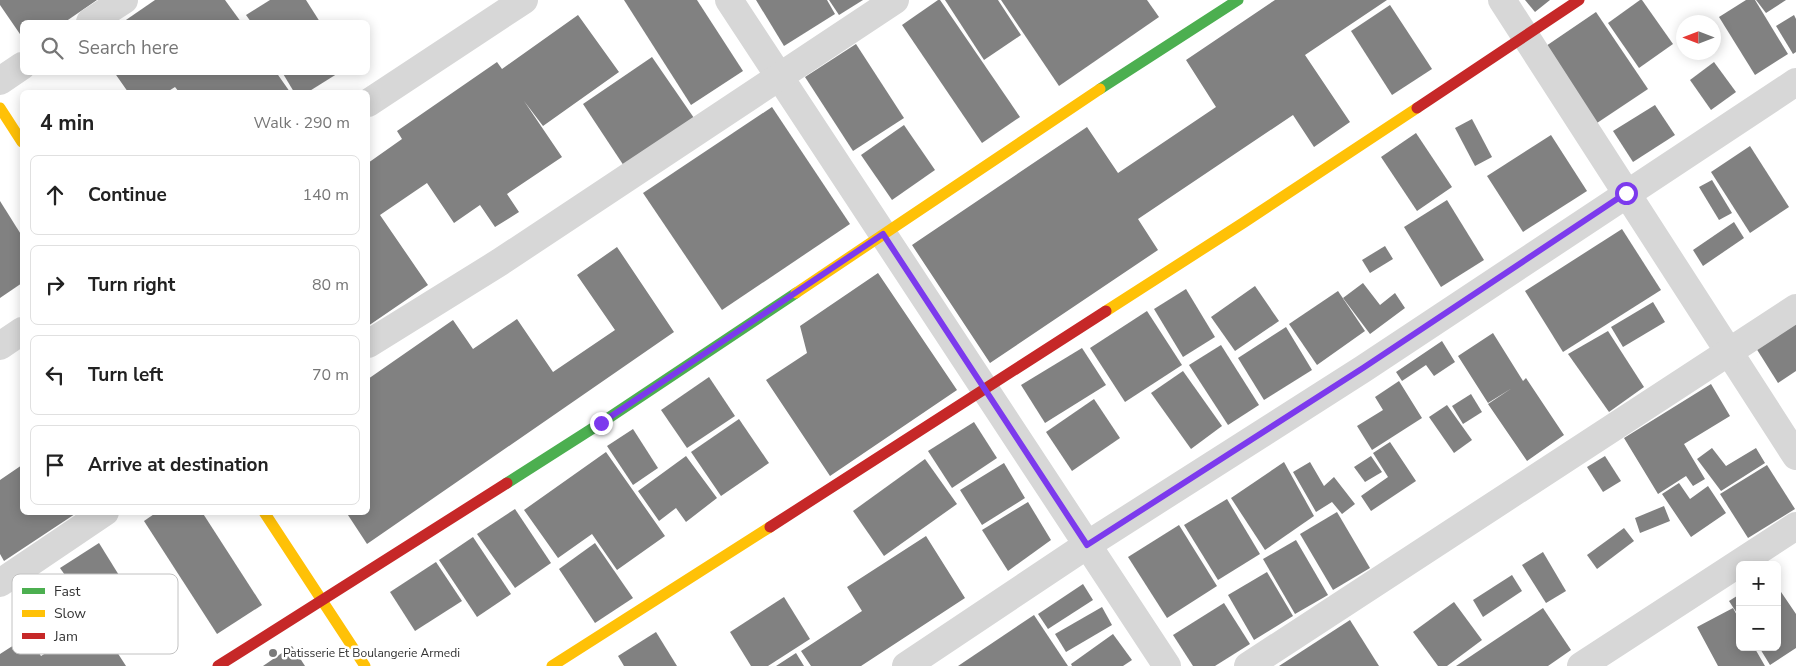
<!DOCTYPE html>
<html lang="en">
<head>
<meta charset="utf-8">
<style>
	:root { --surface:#fff; --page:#f2f2f2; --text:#222; --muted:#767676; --line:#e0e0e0 }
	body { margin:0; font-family:"Nunito Sans",sans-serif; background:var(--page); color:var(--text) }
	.controls { position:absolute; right:15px; bottom:15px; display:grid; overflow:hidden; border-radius:8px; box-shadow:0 2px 12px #0003 }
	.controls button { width:45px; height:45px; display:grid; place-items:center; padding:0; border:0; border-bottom:1px solid var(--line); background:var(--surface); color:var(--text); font:25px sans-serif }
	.compass { position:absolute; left:1676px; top:15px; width:45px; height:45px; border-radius:50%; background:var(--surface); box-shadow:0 2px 12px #0003; rotate:270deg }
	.stop { position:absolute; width:15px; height:15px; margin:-11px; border:4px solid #7c3aed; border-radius:50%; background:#fff }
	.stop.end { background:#7c3aed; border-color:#fff; box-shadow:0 1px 5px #0008 }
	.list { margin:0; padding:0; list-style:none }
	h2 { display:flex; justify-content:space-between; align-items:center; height:65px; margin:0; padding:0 20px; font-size:21px }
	h2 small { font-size:16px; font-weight:400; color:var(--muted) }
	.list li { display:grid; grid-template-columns:32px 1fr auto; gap:15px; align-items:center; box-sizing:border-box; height:80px; margin:0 10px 10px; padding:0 10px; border:1px solid var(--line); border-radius:8px }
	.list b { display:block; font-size:19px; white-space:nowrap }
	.list em { font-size:16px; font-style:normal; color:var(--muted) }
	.icon { flex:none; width:28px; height:28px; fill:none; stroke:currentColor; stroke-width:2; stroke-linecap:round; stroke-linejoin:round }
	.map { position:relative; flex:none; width:1796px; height:666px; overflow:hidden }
	.search { position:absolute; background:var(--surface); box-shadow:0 2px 12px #0003; left:20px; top:20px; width:350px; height:55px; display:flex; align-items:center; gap:12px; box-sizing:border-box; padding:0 18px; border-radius:8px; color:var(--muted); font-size:19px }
	.panel { position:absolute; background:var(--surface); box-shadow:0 2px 12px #0003; left:20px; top:90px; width:350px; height:425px; border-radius:8px }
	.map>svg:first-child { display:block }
</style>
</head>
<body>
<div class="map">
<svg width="1796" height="666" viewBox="0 0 1796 666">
	<rect width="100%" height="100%" fill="#fff"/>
	<g fill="#818181">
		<polygon points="0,0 97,0 65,22 22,22 22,37 0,5"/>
		<polygon points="155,0 225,0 241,22 123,22"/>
		<polygon points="270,0 306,0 320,22 251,22 246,15"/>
		<polygon points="624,0 697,0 743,71 691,105"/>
		<polygon points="756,0 827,0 835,14 784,46"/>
		<polygon points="829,0 863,0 839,15"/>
		<polygon points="938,0 940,0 1020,117 982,143 902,25"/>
		<polygon points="945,0 998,0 1021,35 984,60"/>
		<polygon points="1001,0 1147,0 1159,17 1059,86"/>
		<polygon points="1275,0 1387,0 1305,55 1350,122 1314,147 1293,115 1138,219 1158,250 990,363 912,245 1087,127 1118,173 1216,107 1186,60"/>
		<polygon points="1525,0 1550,0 1535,12"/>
		<polygon points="1640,0 1642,0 1673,44 1639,68 1608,23"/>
		<polygon points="1746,0 1755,0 1788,54 1755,75 1719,17"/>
		<polygon points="1756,0 1786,0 1766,13"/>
		<polygon points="1390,5 1432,69 1392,95 1351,31"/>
		<polygon points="1596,12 1648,89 1597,123 1546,46"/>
		<polygon points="578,15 619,72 543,126 524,101 562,157 507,194 519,212 495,227 480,205 454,223 427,183 380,215 428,285 368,326 368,163 402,139 397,131 497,62 502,69"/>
		<polygon points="1794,15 1796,19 1796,52 1793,54 1776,26"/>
		<polygon points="856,44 904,118 853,151 805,77"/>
		<polygon points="652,57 694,118 624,166 583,104"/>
		<polygon points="1714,62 1736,92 1711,110 1690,80"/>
		<polygon points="114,72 276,72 290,92 179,92 175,87 167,92 128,92"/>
		<polygon points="282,72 340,72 308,92 294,92"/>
		<polygon points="1655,105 1675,135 1633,162 1613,131"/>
		<polygon points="772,107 850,224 722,310 643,193"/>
		<polygon points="1472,119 1492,157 1475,166 1455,128"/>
		<polygon points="904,125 935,170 892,200 861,155"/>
		<polygon points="1416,133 1452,187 1417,211 1381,157"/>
		<polygon points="1551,135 1587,191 1523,232 1487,176"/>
		<polygon points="1750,146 1789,207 1750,233 1711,172"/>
		<polygon points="1712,180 1732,213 1719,220 1699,187"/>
		<polygon points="1447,200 1484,260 1441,287 1404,227"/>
		<polygon points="0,201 22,236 22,283 0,298"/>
		<polygon points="1734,222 1744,238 1703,266 1693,250"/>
		<polygon points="1622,229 1661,290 1563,352 1525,291"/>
		<polygon points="1385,246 1393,259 1370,273 1362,260"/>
		<polygon points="617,247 674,332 367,544 346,512 368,512 368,379 453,320 473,349 517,319 553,372 615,330 577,275"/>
		<polygon points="878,273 957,390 830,476 766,380 807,353 800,326"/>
		<polygon points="1363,283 1380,305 1395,293 1405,308 1370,334 1343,298"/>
		<polygon points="1255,286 1279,321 1235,351 1211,317"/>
		<polygon points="1186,289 1215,337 1183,357 1154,309"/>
		<polygon points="1338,291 1365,331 1317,365 1289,324"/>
		<polygon points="1653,302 1665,322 1623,347 1611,327"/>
		<polygon points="1147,311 1182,365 1125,402 1090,348"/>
		<polygon points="1796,324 1796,371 1778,383 1756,348"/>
		<polygon points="1286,327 1312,370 1264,400 1238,358"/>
		<polygon points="1608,331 1644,387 1609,412 1568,354"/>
		<polygon points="1493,333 1523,381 1526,378 1564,435 1527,461 1488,404 1512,388 1488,403 1458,356"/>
		<polygon points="1442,341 1455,362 1434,376 1426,365 1402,381 1396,372"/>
		<polygon points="1221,345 1259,405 1228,425 1189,365"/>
		<polygon points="1082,348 1106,385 1045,423 1021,385"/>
		<polygon points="1183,371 1222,426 1191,449 1151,393"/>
		<polygon points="709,377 735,416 687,448 661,410"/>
		<polygon points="1399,381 1422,418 1372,450 1357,426 1383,410 1375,397"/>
		<polygon points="1711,384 1730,416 1684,444 1705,479 1693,486 1686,476 1658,494 1624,438"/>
		<polygon points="1471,394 1482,412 1463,424 1452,406"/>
		<polygon points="1094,399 1120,438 1072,471 1046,432"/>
		<polygon points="1447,405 1472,440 1454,453 1429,417"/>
		<polygon points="739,419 769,463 721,496 691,452"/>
		<polygon points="974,422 997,458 952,488 928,451"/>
		<polygon points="633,429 658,468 633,485 607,446"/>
		<polygon points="1390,442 1416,481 1371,511 1361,496 1388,477 1373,453"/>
		<polygon points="1712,448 1726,466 1756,448 1765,463 1721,491 1697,459"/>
		<polygon points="606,452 665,536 617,570 592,534 558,558 524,510"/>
		<polygon points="686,456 717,498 686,522 676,508 659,521 638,491"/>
		<polygon points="1371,456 1382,472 1365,482 1354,467"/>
		<polygon points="1605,456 1621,481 1603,492 1587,467"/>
		<polygon points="925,459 957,504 884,556 853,511"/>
		<polygon points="1284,462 1314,516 1265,550 1231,498"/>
		<polygon points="1310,462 1324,486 1334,477 1355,504 1342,514 1332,502 1316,512 1293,472"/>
		<polygon points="1004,463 1025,498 982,525 960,490"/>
		<polygon points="22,465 22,512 78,512 4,561 0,554 0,480"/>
		<polygon points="1767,465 1795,509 1748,538 1720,494"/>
		<polygon points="1679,483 1690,499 1708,486 1726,513 1691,537 1662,494"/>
		<polygon points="1227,499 1260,554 1218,580 1184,525"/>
		<polygon points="1028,502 1051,540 1008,571 982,530"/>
		<polygon points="1664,506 1670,521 1640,533 1635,518"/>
		<polygon points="515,509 551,563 515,588 477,534"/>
		<polygon points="157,512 202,512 262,605 217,634 144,521"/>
		<polygon points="1337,512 1370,568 1333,590 1300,534"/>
		<polygon points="1179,525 1217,586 1167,618 1128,557"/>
		<polygon points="1624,528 1634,541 1597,569 1587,555"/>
		<polygon points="926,536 965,598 861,666 811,666 801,651 862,611 847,587"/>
		<polygon points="473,537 511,594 477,617 439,560"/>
		<polygon points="1296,540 1328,595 1295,614 1263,559"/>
		<polygon points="99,543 135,601 97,621 60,568"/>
		<polygon points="595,543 633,598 595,623 559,569"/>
		<polygon points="1543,552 1566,591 1546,603 1522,565"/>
		<polygon points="436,562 462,601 415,631 390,592"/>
		<polygon points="1267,572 1293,616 1254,640 1228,595"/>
		<polygon points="1512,575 1522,591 1483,617 1473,600"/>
		<polygon points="1083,584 1093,600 1048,629 1038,614"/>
		<polygon points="1777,586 1796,614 1796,648 1770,665 1759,647 1777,647"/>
		<polygon points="1740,594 1740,618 1729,601"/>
		<polygon points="784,597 810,639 768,666 751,666 730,632"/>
		<polygon points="1454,602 1482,640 1447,666 1438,666 1413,632"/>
		<polygon points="1224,603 1250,644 1215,666 1193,666 1173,635"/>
		<polygon points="1102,607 1112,625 1066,652 1055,634"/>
		<polygon points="1543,608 1571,650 1548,666 1456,666"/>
		<polygon points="1733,608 1740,621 1740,647 1754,647 1765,666 1718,666 1697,627"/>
		<polygon points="1034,615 1068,666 958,666"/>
		<polygon points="1350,620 1379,666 1279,666"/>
		<polygon points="97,621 126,666 0,666 0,654 28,636 41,656"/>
		<polygon points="656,632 677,666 624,666 618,656"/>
		<polygon points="1113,634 1132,660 1123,666 1072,666 1071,664"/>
		<polygon points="292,646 305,666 263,666"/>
		<polygon points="796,653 804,666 776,666"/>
	</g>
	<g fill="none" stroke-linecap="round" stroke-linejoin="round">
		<g stroke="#d7d7d7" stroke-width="28">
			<polyline points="729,0 1167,666"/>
			<polyline points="1502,0 1796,456"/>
			<polyline points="90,22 124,0"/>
			<polyline points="0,81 22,66"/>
			<polyline points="368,103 524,0"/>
			<polyline points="368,344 500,262 895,0"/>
			<polyline points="0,346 22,331"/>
			<polyline points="0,583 105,512"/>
			<polyline points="906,666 1087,545 1363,369 1796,82"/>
			<polyline points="1248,666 1796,308"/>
			<polyline points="1581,666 1796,526"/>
		</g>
		<g stroke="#4caf50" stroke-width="11">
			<polyline points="1100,89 1238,0"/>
			<polyline points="507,483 601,423 796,293"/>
		</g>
		<g stroke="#ffc107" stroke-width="11">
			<polyline points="0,108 22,142"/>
			<polyline points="796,293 1100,89"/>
			<polyline points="1106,311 1243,223 1417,108"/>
			<polyline points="264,512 365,666"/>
			<polyline points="552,666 770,527"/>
		</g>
		<g stroke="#c62828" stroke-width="11">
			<polyline points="1417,108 1579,0"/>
			<polyline points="770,527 1106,311"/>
			<polyline points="218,666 507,483"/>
		</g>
	</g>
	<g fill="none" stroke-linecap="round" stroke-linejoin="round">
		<polyline stroke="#7c3aed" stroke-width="6" points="601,423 883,234 1087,545 1363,368 1626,193"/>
	</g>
	<circle fill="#7a7a7a" stroke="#fff" stroke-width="2" cx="273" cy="653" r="5"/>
	<g text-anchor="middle" stroke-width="5" stroke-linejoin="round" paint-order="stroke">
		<g font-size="12" fill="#333" stroke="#fff" text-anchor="start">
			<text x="283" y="657">Patisserie Et Boulangerie Armedi</text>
		</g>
	</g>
	<rect x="12" y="574" width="166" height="80" rx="8" fill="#fff" stroke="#c2c2c2" stroke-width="1"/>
	<rect x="22" y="588" width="23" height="6" fill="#4caf50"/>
	<rect x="22" y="610" width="23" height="7" fill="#ffc107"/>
	<rect x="22" y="633" width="23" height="6" fill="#c62828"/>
	<g font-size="14" fill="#333">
		<text x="54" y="596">Fast</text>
		<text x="54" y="618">Slow</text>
		<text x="54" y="641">Jam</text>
	</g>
</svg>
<div class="controls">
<button>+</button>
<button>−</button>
</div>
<svg class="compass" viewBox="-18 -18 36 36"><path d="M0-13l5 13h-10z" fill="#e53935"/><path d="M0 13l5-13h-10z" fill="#767676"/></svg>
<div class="stop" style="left:1626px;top:193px"></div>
<div class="stop end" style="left:601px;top:423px"></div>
<div class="search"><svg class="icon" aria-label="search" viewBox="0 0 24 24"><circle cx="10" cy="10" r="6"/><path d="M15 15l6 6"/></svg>Search here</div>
<section class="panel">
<h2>4 min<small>Walk · 290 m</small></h2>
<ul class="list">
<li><svg class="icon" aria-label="ahead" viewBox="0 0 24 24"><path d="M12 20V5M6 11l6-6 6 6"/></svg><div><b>Continue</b></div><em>140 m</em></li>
<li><svg class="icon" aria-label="right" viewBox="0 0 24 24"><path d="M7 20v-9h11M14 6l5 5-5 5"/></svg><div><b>Turn right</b></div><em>80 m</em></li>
<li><svg class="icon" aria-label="left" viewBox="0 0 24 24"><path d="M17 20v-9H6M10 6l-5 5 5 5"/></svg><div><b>Turn left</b></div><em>70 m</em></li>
<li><svg class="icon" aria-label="arrive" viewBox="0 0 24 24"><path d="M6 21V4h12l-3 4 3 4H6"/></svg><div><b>Arrive at destination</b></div></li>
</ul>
</section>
</div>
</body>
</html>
